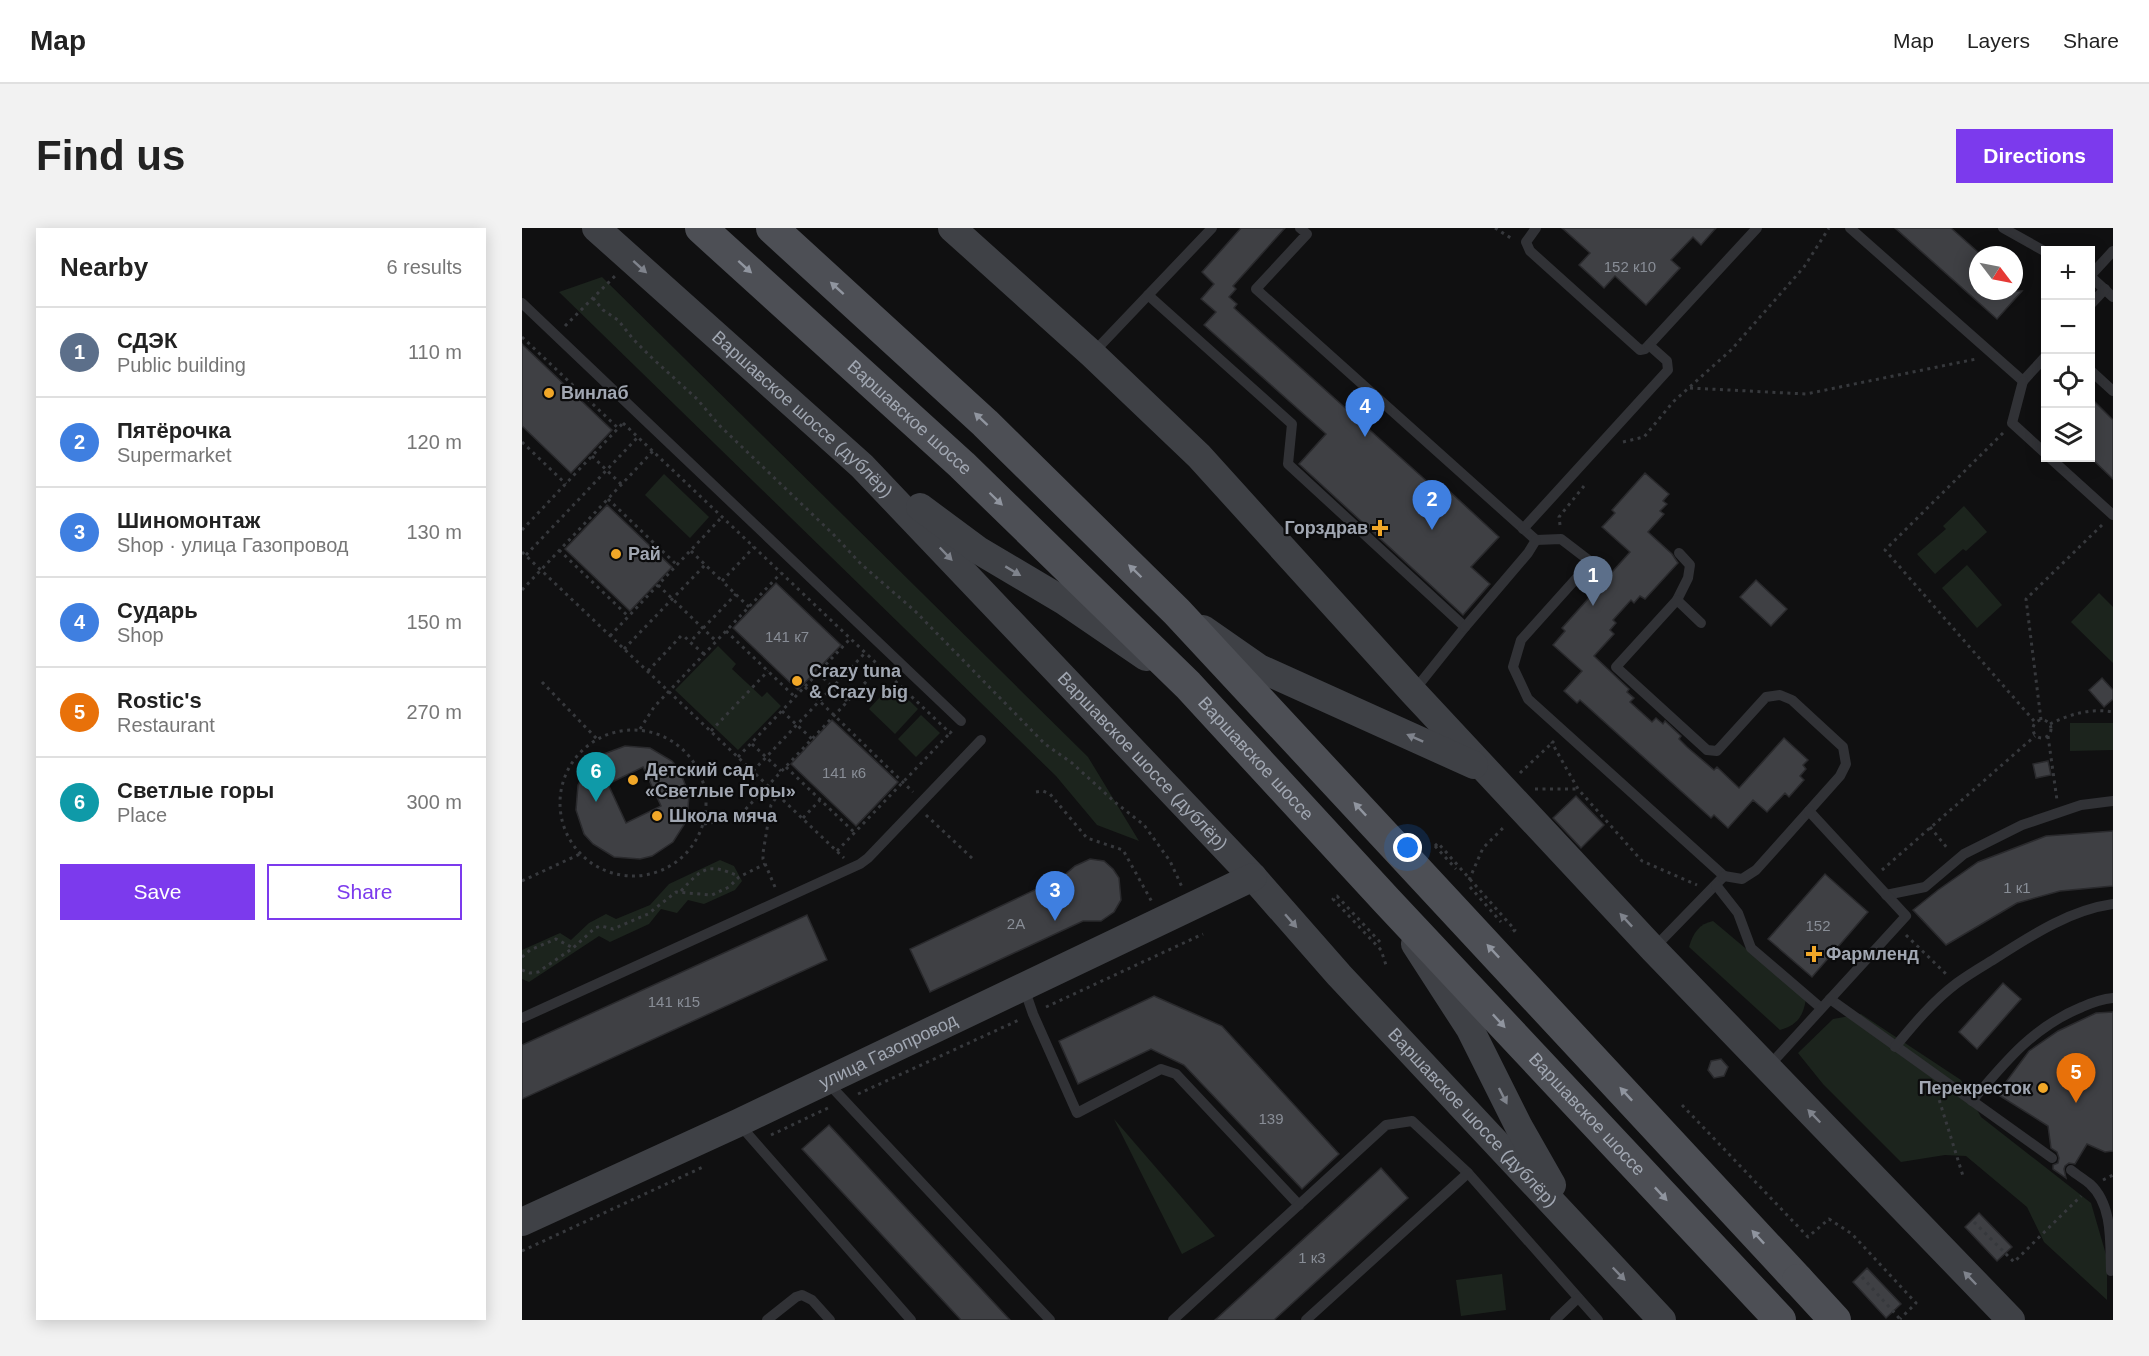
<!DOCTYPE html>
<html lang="en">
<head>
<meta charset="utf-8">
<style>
	:root { --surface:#fff; --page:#f2f2f2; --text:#222; --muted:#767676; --line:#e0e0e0; --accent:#7c3aed }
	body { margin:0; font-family:Helvetica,sans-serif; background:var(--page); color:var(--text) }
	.controls { position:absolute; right:18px; top:18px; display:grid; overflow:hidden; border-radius:0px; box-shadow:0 3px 15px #0003 }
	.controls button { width:54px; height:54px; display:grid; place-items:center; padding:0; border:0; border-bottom:2px solid var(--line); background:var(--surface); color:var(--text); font:30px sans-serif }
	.compass { position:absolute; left:1447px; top:18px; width:54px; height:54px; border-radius:50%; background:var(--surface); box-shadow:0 3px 15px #0003; rotate:122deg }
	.you { position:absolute; left:886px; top:620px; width:21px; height:21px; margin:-15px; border:4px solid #fff; border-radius:50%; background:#1a73e8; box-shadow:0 0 0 9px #1a73e833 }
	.badge { display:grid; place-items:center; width:39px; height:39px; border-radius:50%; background:var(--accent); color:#fff; font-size:20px; font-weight:700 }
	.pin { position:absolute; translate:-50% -50px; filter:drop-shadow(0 2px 3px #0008) }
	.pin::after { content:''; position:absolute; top:32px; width:21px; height:18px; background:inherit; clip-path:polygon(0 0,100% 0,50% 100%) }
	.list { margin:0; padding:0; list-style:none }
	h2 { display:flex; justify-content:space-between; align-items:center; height:78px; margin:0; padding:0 24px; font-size:26px }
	h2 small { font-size:20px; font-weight:400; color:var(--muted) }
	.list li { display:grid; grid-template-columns:39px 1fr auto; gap:18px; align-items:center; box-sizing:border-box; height:90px; padding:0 24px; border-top:2px solid var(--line) }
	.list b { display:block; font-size:22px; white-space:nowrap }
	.list p { margin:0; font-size:20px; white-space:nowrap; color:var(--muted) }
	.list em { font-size:20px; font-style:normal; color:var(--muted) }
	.actions { display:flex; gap:12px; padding:18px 24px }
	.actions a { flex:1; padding:14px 0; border:2px solid var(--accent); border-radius:0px; text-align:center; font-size:21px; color:var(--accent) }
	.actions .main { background:var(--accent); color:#fff }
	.icon { flex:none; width:33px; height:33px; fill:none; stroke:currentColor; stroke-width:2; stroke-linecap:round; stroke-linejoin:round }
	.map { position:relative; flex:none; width:1591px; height:1092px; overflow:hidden; border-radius:0px }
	header { display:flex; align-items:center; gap:36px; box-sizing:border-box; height:84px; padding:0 30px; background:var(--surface); border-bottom:2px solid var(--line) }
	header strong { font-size:28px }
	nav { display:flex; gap:33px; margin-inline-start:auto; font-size:21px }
	.intro { display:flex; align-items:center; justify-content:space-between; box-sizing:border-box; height:144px; padding:0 36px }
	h1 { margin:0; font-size:42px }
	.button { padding:15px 27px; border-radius:0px; background:var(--accent); color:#fff; font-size:21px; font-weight:700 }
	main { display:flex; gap:36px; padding:0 36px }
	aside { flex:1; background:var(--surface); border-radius:0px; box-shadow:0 3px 15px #0003 }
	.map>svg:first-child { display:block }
</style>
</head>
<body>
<header>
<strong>Map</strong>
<nav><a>Map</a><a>Layers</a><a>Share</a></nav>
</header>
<div class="intro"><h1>Find us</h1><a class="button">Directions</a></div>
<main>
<aside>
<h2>Nearby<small>6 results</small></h2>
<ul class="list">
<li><span class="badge" style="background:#5c6f8a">1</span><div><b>СДЭК</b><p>Public building</p></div><em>110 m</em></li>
<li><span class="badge" style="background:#3f7fe0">2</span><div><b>Пятёрочка</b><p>Supermarket</p></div><em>120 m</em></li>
<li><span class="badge" style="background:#3f7fe0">3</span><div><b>Шиномонтаж</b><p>Shop · улица Газопровод</p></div><em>130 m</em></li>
<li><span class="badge" style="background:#3f7fe0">4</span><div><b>Сударь</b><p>Shop</p></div><em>150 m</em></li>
<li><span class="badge" style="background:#e8710a">5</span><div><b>Rostic's</b><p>Restaurant</p></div><em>270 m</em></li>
<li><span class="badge" style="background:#0f9aa8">6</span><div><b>Светлые горы</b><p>Place</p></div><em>300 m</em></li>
</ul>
<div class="actions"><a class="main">Save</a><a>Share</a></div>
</aside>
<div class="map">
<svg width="1591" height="1092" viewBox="0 0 1591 1092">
	<rect width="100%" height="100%" fill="#101011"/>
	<g fill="#1c241d">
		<polygon points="80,49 566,529 617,613 575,597 534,548 37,64"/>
		<polygon points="142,246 187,289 168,310 123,267"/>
		<polygon points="1442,278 1465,304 1444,323 1441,321 1413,346 1395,326 1424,301 1421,298"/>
		<polygon points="1445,337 1480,377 1455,400 1420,360"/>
		<polygon points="1577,365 1591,379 1591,435 1549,394"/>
		<polygon points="196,418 214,436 210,441 240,469 245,464 259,478 216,522 153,462"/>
		<polygon points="370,456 396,481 373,506 347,481"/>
		<polygon points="399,487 418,505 394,529 376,511"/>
		<polygon points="1591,495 1591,522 1548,523 1548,495"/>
		<polygon points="198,632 212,638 220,653 213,662 182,676 166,672 155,685 139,681 127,696 88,714 77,708 7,754 0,751 0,722 38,705 49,712 67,695 84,686 94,691 128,677 147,656"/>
		<path d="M1191,693L1284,771C1281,789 1275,797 1258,802L1167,719C1171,705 1177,696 1191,693Z"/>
		<polygon points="1339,786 1439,852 1459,889 1569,975 1585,1030 1585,1072 1522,1014 1505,979 1444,928 1423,927 1379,934 1301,856 1276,825 1311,791"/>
		<polygon points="592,891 693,1008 660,1026"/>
		<polygon points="980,1046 984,1082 939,1088 934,1052"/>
	</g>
	<g fill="#3f4044" stroke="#2a2a2d" stroke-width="1.5" fill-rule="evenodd">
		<polygon points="719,0 763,0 711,58 714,61 707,69 715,76 712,80 919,266 924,260 977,309 949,339 968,356 941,387 777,236 804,206 682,97 694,84 679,71 692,56 680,44"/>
		<polygon points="1040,0 1194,0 1179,17 1171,9 1149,32 1158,40 1124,77 1093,48 1082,60 1068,47 1057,37 1068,25"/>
		<polygon points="1373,0 1429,0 1456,24 1456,63 1500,63 1475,91"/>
		<polygon points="0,116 90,202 49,245 0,198"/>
		<polygon points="1569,170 1591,192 1591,251 1569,230"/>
		<polygon points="1123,245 1147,266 1141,273 1145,276 1138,283 1142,286 1126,304 1150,326 1156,335 1123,371 1118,368 1112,375 1109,372 1091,392 1094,395 1088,402 1092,406 1072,428 1107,461 1105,464 1112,470 1108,474 1130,494 1134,490 1141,496 1143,493 1159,508 1157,511 1165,519 1192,542 1195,539 1217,560 1262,510 1286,532 1281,537 1284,541 1278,548 1282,552 1267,569 1263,565 1245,584 1231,572 1206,600 1192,587 1189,590 1058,472 1055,475 1042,463 1060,443 1031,417 1043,403 1040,400 1108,324 1080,299 1093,285 1090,282"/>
		<polygon points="85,277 150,339 108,383 43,321"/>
		<polygon points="1234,352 1265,381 1249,398 1218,369"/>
		<polygon points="254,355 319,417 276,462 211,400"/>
		<polygon points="1580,450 1591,462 1591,471 1582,479 1567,462"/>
		<polygon points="310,492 376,554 334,598 269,536"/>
		<path d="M103,518L128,520L150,533L158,543L167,567L165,592L151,614L130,628L118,631L92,629L71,616L62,606L54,582L56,557L69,535L79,527ZM121,539L139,578L104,595L86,556Z"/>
		<polygon points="1526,533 1529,547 1514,550 1511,536"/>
		<polygon points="1054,568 1082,597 1059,620 1031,590"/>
		<polygon points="1591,603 1591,658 1538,663 1495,675 1424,717 1391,682 1416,662 1456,634 1524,608"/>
		<polygon points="568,631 582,633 591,641 597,650 599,672 592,684 579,693 561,693 408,764 388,721 540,649 553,638"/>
		<polygon points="1303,646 1346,684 1290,749 1246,711"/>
		<polygon points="285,687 305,732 0,871 0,817"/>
		<polygon points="1481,755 1499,771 1455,821 1437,804"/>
		<polygon points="632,768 700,798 817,926 780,961 662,837 629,821 556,856 537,813"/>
		<polygon points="1591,784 1591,923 1583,924 1565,916 1553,936 1547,935 1543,938 1542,941 1544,950 1531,941 1531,937 1536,935 1537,930 1535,924 1529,920 1526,898 1475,866 1507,823 1536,803 1574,785"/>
		<polygon points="1199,831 1206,839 1202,848 1192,850 1186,842 1189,833"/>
		<polygon points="307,897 488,1092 439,1092 280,921"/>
		<polygon points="859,940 886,970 752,1092 693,1092"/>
		<polygon points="1457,985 1490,1019 1475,1033 1443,999"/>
		<polygon points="1345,1040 1379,1076 1364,1090 1331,1054"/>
	</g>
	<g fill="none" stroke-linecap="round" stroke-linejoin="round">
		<g stroke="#37393d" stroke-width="3" stroke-dasharray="3 4.5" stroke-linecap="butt">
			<polyline points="973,0 992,12"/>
			<polyline points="71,70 81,82 96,92 111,111 129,129 175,171 197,197 311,306 339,336 393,383 523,516 550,535 594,575 622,597 648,633 660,659"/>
			<polyline points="43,98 93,48"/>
			<polyline points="0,109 96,200"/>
			<polyline points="1168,160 1284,166 1454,131"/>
			<polyline points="101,195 428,505 430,503"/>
			<polyline points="1481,205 1363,322 1513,494"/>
			<polyline points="0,214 44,256"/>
			<polyline points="1101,214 1122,209 1151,174 1209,122 1282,39 1307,0"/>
			<polyline points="70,228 100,257"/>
			<polyline points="86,271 155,337"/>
			<polyline points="1038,297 1037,289 1062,258"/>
			<polyline points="0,302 102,194"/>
			<polyline points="37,322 106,388"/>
			<polyline points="169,323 200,353"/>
			<polyline points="0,324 322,630"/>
			<polyline points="4,327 116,209"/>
			<polyline points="136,357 194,413"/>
			<polyline points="0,362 131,223"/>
			<polyline points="227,379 200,353 232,319"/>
			<polyline points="204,403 273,469"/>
			<polyline points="88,408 200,289"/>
			<polyline points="102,421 183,337"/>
			<polyline points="182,426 168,414 214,366"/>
			<polyline points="126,443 159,408 163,409 168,414"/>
			<polyline points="296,445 325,473"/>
			<polyline points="20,454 75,511"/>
			<polyline points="283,459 391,564"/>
			<polyline points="260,483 290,511"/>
			<circle cx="1520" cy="501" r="9"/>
			<polyline points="1519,492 1504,371 1581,296"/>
			<path d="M1528,496C1548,486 1569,480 1591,484"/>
			<polyline points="118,501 132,479 259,345"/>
			<circle cx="111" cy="575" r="73"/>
			<polyline points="189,503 246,443"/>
			<polyline points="1526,508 1535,572"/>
			<polyline points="1032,513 1030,515 1056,561 1120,633 1175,657"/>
			<polyline points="230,516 259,543"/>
			<polyline points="216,529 328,411"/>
			<polyline points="264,539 333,605"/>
			<polyline points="231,543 343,425"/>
			<polyline points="998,545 1030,515"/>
			<polyline points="1013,561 1056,561"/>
			<polyline points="514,564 521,563 528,566 565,610 601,622 630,674"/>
			<polyline points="404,587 451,631"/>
			<polyline points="281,590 298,572"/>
			<polyline points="182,596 204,592 220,585 358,439"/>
			<polyline points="1408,599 1426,621"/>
			<polyline points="913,618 916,615 993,702 989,705 988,703"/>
			<polyline points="913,618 934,641"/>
			<polyline points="315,623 428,505"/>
			<polyline points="1360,642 1513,508"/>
			<polyline points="947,652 961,620 984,597"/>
			<polyline points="0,653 58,626"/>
			<polyline points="253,659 241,631 241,625 249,577 256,567"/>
			<polyline points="948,659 979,694"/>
			<path d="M159,663C181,639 187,635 216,648"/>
			<polyline points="1384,707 1424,746"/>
			<polyline points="858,714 815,668 811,671 859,722 865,740"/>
			<polyline points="0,729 8,722 34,711 51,720"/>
			<polyline points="0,742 8,745 16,744 51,720 73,700 79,698 91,701 126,686 154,664 190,667 207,659 217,649 243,636"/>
			<polyline points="524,779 681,706"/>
			<polyline points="1415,865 1441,948"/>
			<polyline points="336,866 499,791"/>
			<polyline points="1160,877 1286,1009 1307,991 1330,1006 1394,1075 1378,1091"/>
			<polyline points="249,907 308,879"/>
			<polyline points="1581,952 1591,947"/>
			<polyline points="1452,994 1492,1034 1559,968"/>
			<polyline points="0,1023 181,939"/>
			<polyline points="1340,1049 1378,1091 1376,1092"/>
		</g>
		<g stroke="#313236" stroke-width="10">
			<polyline points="778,0 785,6 734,61 1014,312 1039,311 1069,334 999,412 991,439 1006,471 1202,648 1131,721"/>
			<polyline points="1014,0 1004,14 1008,23 1118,122 1123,121 1127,117 1235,0"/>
			<polyline points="1328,0 1501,153 1524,128"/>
			<polyline points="1481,0 1524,24"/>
			<polyline points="1591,23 1568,48 1591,69"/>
			<polyline points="626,67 770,196 766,236 943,399 891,464"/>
			<polyline points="0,75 439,493"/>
			<polyline points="1568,77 1583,61"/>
			<polyline points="570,126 690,0"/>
			<polyline points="1568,142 1591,163"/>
			<polyline points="1501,153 1490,195 1524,226"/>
			<polyline points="1528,230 1591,287"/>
			<polyline points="1001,301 1146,142 1145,133 1127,117"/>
			<polyline points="1155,372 1166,350 1168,337 1157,325"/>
			<polyline points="1179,395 1155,372 1094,439 1185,522 1195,523 1244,469 1258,467 1270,472 1321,519 1324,536 1318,548 1234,642 1220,651 1202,648"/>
			<polyline points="943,399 1006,325 1014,312"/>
			<polyline points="1194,657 1216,685 1229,720 1299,780"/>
			<polyline points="1364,667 1403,659 1442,626 1500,597 1559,577 1591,573"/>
			<polyline points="502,760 511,786 555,885 639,841 654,846 777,977"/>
			<polyline points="1308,771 1530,930"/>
			<polyline points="0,790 338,636 346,630 459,512"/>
			<path d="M1373,819C1392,796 1411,773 1435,755C1447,746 1461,738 1474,730C1510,707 1548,682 1591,676"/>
			<polyline points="1246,839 1384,688 1287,583"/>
			<polyline points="305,854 528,1092"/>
			<path d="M1450,873C1483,834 1511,799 1560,779C1569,775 1580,771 1591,770"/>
			<polyline points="217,896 389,1092"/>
			<path d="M1549,942C1555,947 1562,951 1568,956C1591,977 1588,1015 1589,1043"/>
			<polyline points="245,1092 274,1069 280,1067 290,1072 308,1092"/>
			<polyline points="651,1092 864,897 890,893 946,945 1076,1092"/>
			<polyline points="784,1092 946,945"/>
			<polyline points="1033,1092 1056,1070"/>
		</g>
		<g stroke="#3f4146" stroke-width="28">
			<path id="s1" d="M74,0L340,238L731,649L817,747L1140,1092"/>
			<polyline points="430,0 570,126 677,228 891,464 1131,721 1489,1092"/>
			<polyline points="398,279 456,322 542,373 624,429"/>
			<polyline points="681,401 737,440 952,537"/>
			<polyline points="893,716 948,801 997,899 1030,957"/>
			<path id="s2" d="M0,994L216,895L731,649"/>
		</g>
		<g stroke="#4d4f55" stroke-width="32">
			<path id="s3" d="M179,0L440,237L666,457L865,673L1258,1092"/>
			<polyline points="250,0 463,195 655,384 1276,1052"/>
		</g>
		<polyline stroke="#4d4f55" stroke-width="32" points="1276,1052 1313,1092"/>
	</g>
	<defs><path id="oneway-solid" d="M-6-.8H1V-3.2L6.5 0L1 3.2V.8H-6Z" transform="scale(1.5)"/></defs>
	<g fill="#7f838c">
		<use href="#oneway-solid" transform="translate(118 39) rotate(42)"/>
		<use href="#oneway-solid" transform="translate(424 326) rotate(46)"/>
		<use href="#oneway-solid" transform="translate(491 343) rotate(31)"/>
		<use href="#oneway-solid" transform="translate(893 510) rotate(-156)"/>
		<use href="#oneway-solid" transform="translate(1104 692) rotate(-133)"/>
		<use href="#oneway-solid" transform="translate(769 693) rotate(49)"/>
		<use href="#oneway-solid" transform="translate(981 868) rotate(63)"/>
		<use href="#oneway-solid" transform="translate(1292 888) rotate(-134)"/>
		<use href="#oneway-solid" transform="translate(1097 1046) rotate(46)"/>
		<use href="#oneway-solid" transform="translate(1448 1050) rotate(-134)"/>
	</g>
	<g fill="#90959f">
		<use href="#oneway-solid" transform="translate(223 39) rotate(42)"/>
		<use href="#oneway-solid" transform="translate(315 60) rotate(-138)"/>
		<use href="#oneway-solid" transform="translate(459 191) rotate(-137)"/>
		<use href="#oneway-solid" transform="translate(474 271) rotate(44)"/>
		<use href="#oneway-solid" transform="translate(613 343) rotate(-136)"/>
		<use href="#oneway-solid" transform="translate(838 581) rotate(-133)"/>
		<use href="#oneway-solid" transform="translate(971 723) rotate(-133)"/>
		<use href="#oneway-solid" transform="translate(977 793) rotate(47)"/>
		<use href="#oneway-solid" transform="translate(1104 866) rotate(-133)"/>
		<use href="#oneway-solid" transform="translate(1139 966) rotate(47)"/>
		<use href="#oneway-solid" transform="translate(1236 1009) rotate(-133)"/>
	</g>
	<g fill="#f1a728" stroke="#0b0b0c" stroke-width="2">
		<circle cx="27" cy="165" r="6"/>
		<path d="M855 291h6v6h6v6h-6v6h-6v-6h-6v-6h6z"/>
		<circle cx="94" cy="326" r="6"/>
		<circle cx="275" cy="453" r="6"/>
		<circle cx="111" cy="552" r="6"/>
		<circle cx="135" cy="588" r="6"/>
		<path d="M1289 717h6v6h6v6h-6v6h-6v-6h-6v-6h6z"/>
		<circle cx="1521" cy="860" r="6"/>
	</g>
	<g text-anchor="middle" stroke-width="4.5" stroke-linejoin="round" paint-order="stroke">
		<g font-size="15" fill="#888d96">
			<text x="1108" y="44">152 к10</text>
			<text x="265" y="414">141 к7</text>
			<text x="322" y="550">141 к6</text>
			<text x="1495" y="665">1 к1</text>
			<text x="494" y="701">2А</text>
			<text x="1296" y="703">152</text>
			<text x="152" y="779">141 к15</text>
			<text x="749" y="896">139</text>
			<text x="790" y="1035">1 к3</text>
		</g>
		<g font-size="18" font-weight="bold" fill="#a1a7b2" stroke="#0b0b0c" text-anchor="start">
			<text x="39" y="171">Винлаб</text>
			<text x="846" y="306" text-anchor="end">Горздрав</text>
			<text x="106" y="332">Рай</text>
			<text x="287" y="449">Crazy tuna<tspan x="287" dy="21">&amp; Crazy big</tspan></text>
			<text x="123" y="548">Детский сад<tspan x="123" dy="21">«Светлые Горы»</tspan></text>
			<text x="147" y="594">Школа мяча</text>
			<text x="1304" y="732">Фармленд</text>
			<text x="1509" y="866" text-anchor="end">Перекресток</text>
		</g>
		<g font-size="18" fill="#a1a7b2" stroke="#0b0b0c">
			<text dy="6" stroke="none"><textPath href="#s1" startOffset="278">Варшавское шоссе (дублёр)</textPath></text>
			<text dy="6" stroke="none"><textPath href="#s3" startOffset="282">Варшавское шоссе</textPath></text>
			<text dy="6" stroke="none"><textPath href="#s3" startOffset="768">Варшавское шоссе</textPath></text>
			<text dy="6" stroke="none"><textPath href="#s1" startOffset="764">Варшавское шоссе (дублёр)</textPath></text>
			<text dy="6" stroke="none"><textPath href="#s2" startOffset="404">улица Газопровод</textPath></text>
			<text dy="6" stroke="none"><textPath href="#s3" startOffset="1254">Варшавское шоссе</textPath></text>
			<text dy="6" stroke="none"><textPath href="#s1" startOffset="1250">Варшавское шоссе (дублёр)</textPath></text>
		</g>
	</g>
</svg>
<div class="controls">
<button>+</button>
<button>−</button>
<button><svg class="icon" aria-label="locate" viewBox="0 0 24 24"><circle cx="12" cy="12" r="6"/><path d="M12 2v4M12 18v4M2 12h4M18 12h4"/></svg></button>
<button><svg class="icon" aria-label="layers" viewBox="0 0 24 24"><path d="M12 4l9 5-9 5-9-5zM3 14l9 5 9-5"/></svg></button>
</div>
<svg class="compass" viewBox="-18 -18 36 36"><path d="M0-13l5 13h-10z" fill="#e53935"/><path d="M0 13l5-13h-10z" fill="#767676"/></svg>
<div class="you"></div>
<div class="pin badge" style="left:1071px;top:378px;background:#5c6f8a">1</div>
<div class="pin badge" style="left:910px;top:302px;background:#3f7fe0">2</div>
<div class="pin badge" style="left:533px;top:693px;background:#3f7fe0">3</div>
<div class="pin badge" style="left:843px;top:209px;background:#3f7fe0">4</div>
<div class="pin badge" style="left:1554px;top:875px;background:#e8710a">5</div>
<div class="pin badge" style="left:74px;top:574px;background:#0f9aa8">6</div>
</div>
</main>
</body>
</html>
